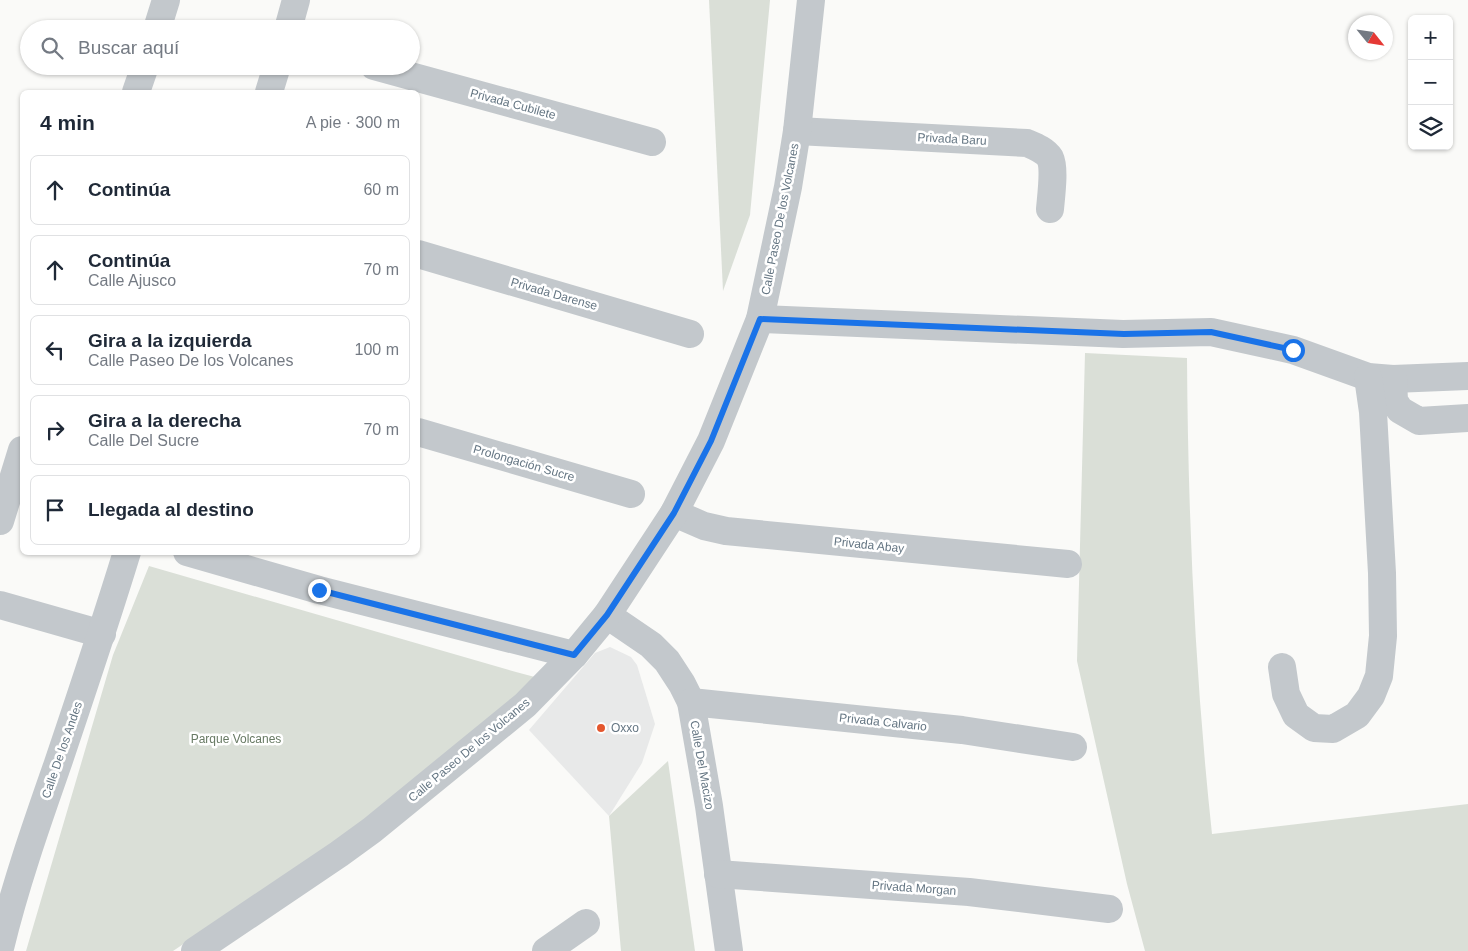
<!DOCTYPE html>
<html lang="es">
<head>
<meta charset="utf-8">
<style>
	:root { --surface:#fff; --page:#f2f2f3; --text:#1f2937; --muted:#747a83; --line:#e0e1e3 }
	body { margin:0; font-family:Helvetica,sans-serif; background:var(--page); color:var(--text) }
	.controls { position:absolute; right:15px; top:15px; display:grid; overflow:hidden; border-radius:8px; box-shadow:0 1px 4px #0004 }
	.controls button { width:45px; height:45px; display:grid; place-items:center; padding:0; border:0; border-bottom:1px solid var(--line); background:var(--surface); color:var(--text); font:25px sans-serif }
	.compass { position:absolute; left:1348px; top:15px; width:45px; height:45px; border-radius:50%; background:var(--surface); box-shadow:0 1px 4px #0004; rotate:120deg }
	.stop { position:absolute; width:15px; height:15px; margin:-11px; border:4px solid #1a73e8; border-radius:50%; background:#fff }
	.stop.end { background:#1a73e8; border-color:#fff; box-shadow:0 1px 5px #0008 }
	.list { margin:0; padding:0; list-style:none }
	h2 { display:flex; justify-content:space-between; align-items:center; height:65px; margin:0; padding:0 20px; font-size:21px }
	h2 small { font-size:16px; font-weight:400; color:var(--muted) }
	.list li { display:grid; grid-template-columns:32px 1fr auto; gap:15px; align-items:center; box-sizing:border-box; height:70px; margin:0 10px 10px; padding:0 10px; border:1px solid var(--line); border-radius:8px }
	.list b { display:block; font-size:19px; white-space:nowrap }
	.list p { margin:0; font-size:16px; white-space:nowrap; color:var(--muted) }
	.list em { font-size:16px; font-style:normal; color:var(--muted) }
	.icon { flex:none; width:28px; height:28px; fill:none; stroke:currentColor; stroke-width:2; stroke-linecap:round; stroke-linejoin:round }
	.map { position:relative; flex:none; width:1468px; height:951px; overflow:hidden }
	.search { position:absolute; background:var(--surface); box-shadow:0 1px 4px #0004; left:20px; top:20px; width:400px; height:55px; display:flex; align-items:center; gap:12px; box-sizing:border-box; padding:0 18px; border-radius:28px; color:var(--muted); font-size:19px }
	.panel { position:absolute; background:var(--surface); box-shadow:0 1px 4px #0004; left:20px; top:90px; width:400px; height:465px; border-radius:8px }
	.map>svg:first-child { display:block }
</style>
</head>
<body>
<div class="map">
<svg width="1468" height="951" viewBox="0 0 1468 951">
	<rect width="100%" height="100%" fill="#fafaf8"/>
	<polygon fill="#e8e9e9" points="610,647 631,657 637,665 655,724 642,763 609,816 529,730 595,653"/>
	<g fill="#dadfd7">
		<polygon points="709,0 770,0 750,215 723,291"/>
		<path d="M1085,353L1187,358C1188,517 1195,676 1212,834L1468,804V951H1145L1127,884L1077,661Z"/>
		<polygon points="149,566 516,672 546,680 333,844 173,951 26,951 113,655"/>
		<polygon points="668,761 695,951 621,951 609,816"/>
	</g>
	<g fill="none" stroke-linecap="round" stroke-linejoin="round">
		<g stroke="#c3c8cc" stroke-width="28">
			<polyline points="157,29 166,0"/>
			<polyline points="288,29 296,0"/>
			<polyline points="374,66 652,142"/>
			<polyline points="136,92 145,66"/>
			<polyline points="269,92 277,66"/>
			<path d="M797,131L1027,143C1034,146 1045,150 1050,158C1055,168 1051,197 1050,209"/>
			<polyline points="418,254 690,334"/>
			<polyline points="760,319 1123,334 1211,332 1293,350 1368,377 1393,379 1468,376"/>
			<polyline points="1393,379 1394,401 1400,410 1419,421 1468,418"/>
			<polyline points="418,432 631,494"/>
			<polyline points="674,513 704,526 726,531 1068,564"/>
			<polyline points="0,521 22,450"/>
			<polyline points="187,552 319,590 574,655"/>
			<polyline points="0,605 102,634"/>
			<polyline points="607,615 651,645 667,661 682,684 691,702 709,806 729,951"/>
			<polyline points="1282,667 1286,694 1296,715 1314,728 1333,729 1357,715 1371,696 1379,676 1383,636 1382,573 1373,412 1368,377"/>
			<polyline points="691,702 962,730 1073,747"/>
			<polyline points="718,874 969,892 1109,909"/>
			<path d="M0,948C15,886 36,826 57,766C81,695 105,624 127,552"/>
			<polyline points="195,951 339,854 372,830 525,705 574,655 607,615 674,513 711,441 760,319 788,187 797,131 811,0"/>
			<polyline points="546,951 586,923"/>
		</g>
	</g>
	<g fill="none" stroke-linecap="round" stroke-linejoin="round">
		<polyline stroke="#1a73e8" stroke-width="6" points="319,590 574,655 607,615 674,513 711,441 760,319 1124,334 1211,332 1293,350"/>
	</g>
	<circle fill="#e4572e" stroke="#fff" stroke-width="2" cx="601" cy="728" r="5"/>
	<g text-anchor="middle" stroke-width="5" stroke-linejoin="round" paint-order="stroke">
		<g font-size="12" fill="#657683" stroke="#fff">
			<text transform="translate(513 104) rotate(15)" y="4">Privada Cubilete</text>
			<text transform="translate(952 139) rotate(3)" y="4">Privada Baru</text>
			<text transform="translate(780 219) rotate(-79)" y="4">Calle Paseo De los Volcanes</text>
			<text transform="translate(554 294) rotate(16)" y="4">Privada Darense</text>
			<text transform="translate(524 463) rotate(16)" y="4">Prolongación Sucre</text>
			<text transform="translate(869 545) rotate(6)" y="4">Privada Abay</text>
			<text transform="translate(883 722) rotate(6)" y="4">Privada Calvario</text>
			<text transform="translate(62 750) rotate(-71)" y="4">Calle De los Andes</text>
			<text transform="translate(469 750) rotate(-40)" y="4">Calle Paseo De los Volcanes</text>
			<text transform="translate(702 765) rotate(80)" y="4">Calle Del Macizo</text>
			<text transform="translate(914 888) rotate(4)" y="4">Privada Morgan</text>
		</g>
		<g font-size="12" fill="#657683" stroke="#fff" text-anchor="start">
			<text x="611" y="732">Oxxo</text>
		</g>
		<g font-size="12" fill="#687a64" stroke="#fff">
			<text x="236" y="743">Parque Volcanes</text>
		</g>
	</g>
</svg>
<div class="controls">
<button>+</button>
<button>−</button>
<button><svg class="icon" aria-label="layers" viewBox="0 0 24 24"><path d="M12 4l9 5-9 5-9-5zM3 14l9 5 9-5"/></svg></button>
</div>
<svg class="compass" viewBox="-18 -18 36 36"><path d="M0-13l5 13h-10z" fill="#e53935"/><path d="M0 13l5-13h-10z" fill="#747a83"/></svg>
<div class="stop" style="left:1293px;top:350px"></div>
<div class="stop end" style="left:319px;top:590px"></div>
<div class="search"><svg class="icon" aria-label="search" viewBox="0 0 24 24"><circle cx="10" cy="10" r="6"/><path d="M15 15l6 6"/></svg>Buscar aquí</div>
<section class="panel">
<h2>4 min<small>A pie · 300 m</small></h2>
<ul class="list">
<li><svg class="icon" aria-label="ahead" viewBox="0 0 24 24"><path d="M12 20V5M6 11l6-6 6 6"/></svg><div><b>Continúa</b></div><em>60 m</em></li>
<li><svg class="icon" aria-label="ahead" viewBox="0 0 24 24"><path d="M12 20V5M6 11l6-6 6 6"/></svg><div><b>Continúa</b><p>Calle Ajusco</p></div><em>70 m</em></li>
<li><svg class="icon" aria-label="left" viewBox="0 0 24 24"><path d="M17 20v-9H6M10 6l-5 5 5 5"/></svg><div><b>Gira a la izquierda</b><p>Calle Paseo De los Volcanes</p></div><em>100 m</em></li>
<li><svg class="icon" aria-label="right" viewBox="0 0 24 24"><path d="M7 20v-9h11M14 6l5 5-5 5"/></svg><div><b>Gira a la derecha</b><p>Calle Del Sucre</p></div><em>70 m</em></li>
<li><svg class="icon" aria-label="arrive" viewBox="0 0 24 24"><path d="M6 21V4h12l-3 4 3 4H6"/></svg><div><b>Llegada al destino</b></div></li>
</ul>
</section>
</div>
</body>
</html>
